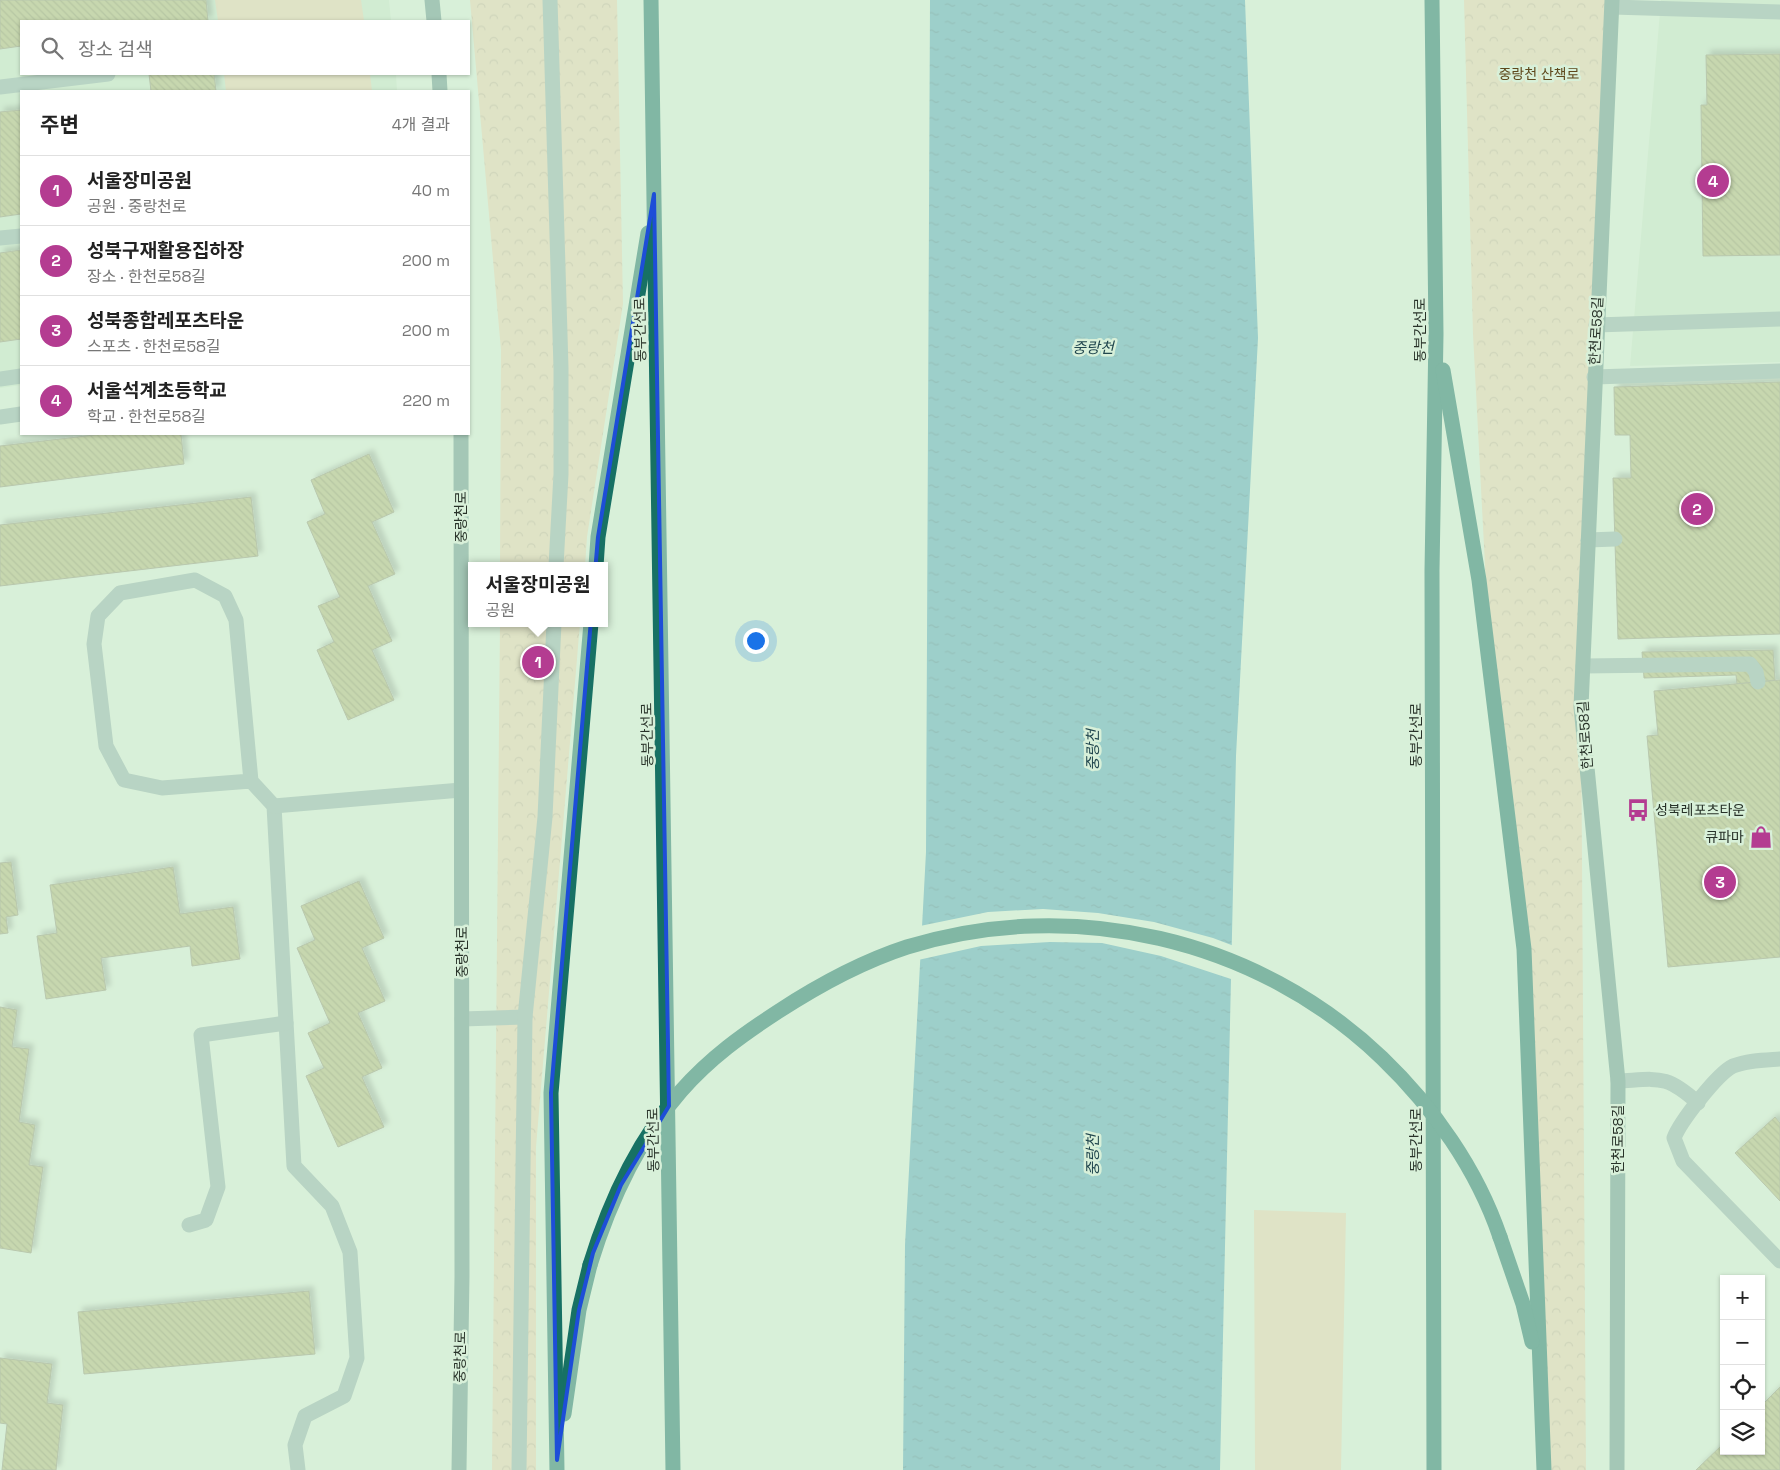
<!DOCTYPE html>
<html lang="ko">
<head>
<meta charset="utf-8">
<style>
	:root { --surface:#fff; --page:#f6f6f6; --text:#222; --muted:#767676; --line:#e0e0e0; --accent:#b43c91 }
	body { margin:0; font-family:"Space Grotesk","Noto Sans KR",sans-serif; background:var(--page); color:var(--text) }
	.controls { position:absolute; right:15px; bottom:15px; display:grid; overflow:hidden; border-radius:0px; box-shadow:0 1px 4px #0004 }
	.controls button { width:45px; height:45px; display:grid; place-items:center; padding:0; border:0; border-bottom:1px solid var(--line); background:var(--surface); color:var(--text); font:25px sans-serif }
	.you { position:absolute; left:755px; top:640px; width:18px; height:18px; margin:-12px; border:4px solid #fff; border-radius:50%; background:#1a73e8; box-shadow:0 0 0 8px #1a73e833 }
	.badge { display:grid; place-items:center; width:32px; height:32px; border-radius:50%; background:var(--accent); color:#fff; font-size:16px; font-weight:700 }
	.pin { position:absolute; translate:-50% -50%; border:2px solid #fff; box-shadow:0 1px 5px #0006 }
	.popup { position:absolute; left:468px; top:562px; width:140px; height:65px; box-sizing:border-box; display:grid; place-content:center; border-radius:0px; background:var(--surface); filter:drop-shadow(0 1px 4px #0005); font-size:16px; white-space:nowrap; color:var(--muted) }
	.popup b { font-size:19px; color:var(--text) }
	.popup::after { content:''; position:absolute; left:50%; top:100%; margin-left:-10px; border:10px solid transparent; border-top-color:var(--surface) }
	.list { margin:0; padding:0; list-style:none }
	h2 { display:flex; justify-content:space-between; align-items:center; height:65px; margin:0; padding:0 20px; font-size:21px }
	h2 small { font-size:16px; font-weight:400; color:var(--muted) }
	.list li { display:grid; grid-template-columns:32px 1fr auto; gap:15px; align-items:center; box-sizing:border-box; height:70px; padding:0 20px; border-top:1px solid var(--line) }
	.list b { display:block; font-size:19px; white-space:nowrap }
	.list p { margin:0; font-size:16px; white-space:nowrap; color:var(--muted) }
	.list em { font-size:16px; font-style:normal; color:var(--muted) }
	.icon { flex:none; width:28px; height:28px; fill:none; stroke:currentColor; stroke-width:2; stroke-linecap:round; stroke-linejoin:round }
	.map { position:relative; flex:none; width:1780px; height:1470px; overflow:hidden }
	.search { position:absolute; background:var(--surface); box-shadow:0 1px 4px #0004; left:20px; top:20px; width:450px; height:55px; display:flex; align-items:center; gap:12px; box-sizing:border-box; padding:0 18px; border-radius:0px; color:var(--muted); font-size:19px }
	.panel { position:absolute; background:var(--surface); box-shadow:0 1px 4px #0004; left:20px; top:90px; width:450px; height:345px; border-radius:0px }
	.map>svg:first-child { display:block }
</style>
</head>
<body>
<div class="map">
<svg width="1780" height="1470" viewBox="0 0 1780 1470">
	<defs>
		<pattern id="forest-crowns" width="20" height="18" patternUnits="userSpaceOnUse" patternTransform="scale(1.25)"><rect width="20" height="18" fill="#e6d2b0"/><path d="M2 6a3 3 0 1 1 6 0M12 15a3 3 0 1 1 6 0" fill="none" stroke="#c5b597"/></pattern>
		<pattern id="water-ripples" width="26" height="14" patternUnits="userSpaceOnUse" patternTransform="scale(1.25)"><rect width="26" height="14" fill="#55a6b8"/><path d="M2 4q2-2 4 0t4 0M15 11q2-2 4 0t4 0" fill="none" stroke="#468896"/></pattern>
		<pattern id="building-back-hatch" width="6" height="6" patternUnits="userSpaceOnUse" patternTransform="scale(1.25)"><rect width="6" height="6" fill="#b1b87b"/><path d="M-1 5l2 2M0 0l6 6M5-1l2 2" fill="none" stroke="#909665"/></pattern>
		<filter id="shadow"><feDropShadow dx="4.5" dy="-4.5" stdDeviation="2.5" flood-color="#0004"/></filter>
	</defs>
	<rect width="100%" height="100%" fill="#d8f0d9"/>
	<g fill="#c8e6ca">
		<polygon points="0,0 389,0 391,21 21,21 21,74 396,74 397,91 21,91 21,385 0,388"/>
		<polygon points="1661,0 1780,0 1780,362 1630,366"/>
	</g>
	<g fill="url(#forest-crowns)">
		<polygon points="470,0 617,0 623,304 587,537 585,566 500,566 501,350"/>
		<polygon points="1464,0 1615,0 1581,707 1586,1470 1544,1470 1525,975 1488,623 1473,334"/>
		<polygon points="500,623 580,623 536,1147 536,1470 492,1470"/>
	</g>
	<g fill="#e6d2b0">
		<polygon points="215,0 361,0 364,21 218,21"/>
		<polygon points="224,74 370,74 372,91 226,91"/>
		<polygon points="1254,1210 1346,1213 1341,1470 1255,1470"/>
	</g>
	<polygon fill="url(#water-ripples)" points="930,0 1245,0 1258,338 1236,756 1220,1470 903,1470 905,1245 926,852"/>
	<polygon fill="#d8f0d9" points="1043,909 1098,913 1154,922 1213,938 1234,946 1234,980 1161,956 1102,943 1050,942 981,946 918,960 920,926 988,912"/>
	<g fill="url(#building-back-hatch)" stroke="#92967a" filter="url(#shadow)">
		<polygon points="0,0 206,0 208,21 21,21 21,46 0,49"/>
		<polygon points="1780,54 1780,255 1703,256 1701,105 1707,105 1706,55"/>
		<polygon points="149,74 214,74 216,91 151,91"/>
		<polygon points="21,110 21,214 0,217 0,112"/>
		<polygon points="21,250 21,339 0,342 0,253"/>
		<polygon points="1780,382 1780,634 1618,639 1613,478 1631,478 1630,435 1615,435 1614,387"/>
		<polygon points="103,434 181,434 184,464 0,487 0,446"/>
		<polygon points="369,454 394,512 372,522 395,574 368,586 392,641 372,650 394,700 348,720 317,650 334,642 318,606 340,597 307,522 325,514 311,480"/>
		<polygon points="251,497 258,556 0,586 0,525"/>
		<polygon points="1773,650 1775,680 1737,684 1736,675 1644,678 1642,652"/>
		<polygon points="1780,680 1780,957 1668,967 1647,736 1658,735 1654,691"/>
		<polygon points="11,862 18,915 6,917 8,933 0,934 0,863"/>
		<polygon points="173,867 180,914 233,907 240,959 192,966 190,946 101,958 106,990 46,999 37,936 57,933 50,885"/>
		<polygon points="359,881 384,938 362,948 385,1001 358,1013 382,1068 362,1077 384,1127 338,1147 306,1076 324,1068 308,1033 330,1023 297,948 315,940 301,906"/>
		<polygon points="0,1007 17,1010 12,1047 29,1049 19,1122 35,1125 29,1165 43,1167 31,1253 0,1248"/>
		<polygon points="1775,1117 1780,1123 1780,1201 1735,1153"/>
		<polygon points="309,1291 315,1354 84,1374 78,1312"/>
		<polygon points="0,1358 52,1364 47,1403 63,1405 56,1470 2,1470 7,1424 0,1423"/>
		<polygon points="1780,1387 1780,1470 1696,1470 1724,1443 1724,1451 1761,1451 1761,1406"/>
	</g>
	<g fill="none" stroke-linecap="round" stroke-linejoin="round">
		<g stroke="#91b1aa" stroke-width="15">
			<polyline points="1612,7 1780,12"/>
			<polyline points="0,87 108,74"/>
			<polyline points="0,238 21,236"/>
			<polyline points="1596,325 1780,319"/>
			<polyline points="1594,377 1780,371"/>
			<polyline points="0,379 21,376"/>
			<polyline points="1588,540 1615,539"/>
			<polyline points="1583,666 1750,664 1756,672 1758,682"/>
			<polyline points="251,781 162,788 124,780 106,746 94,644 98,616 120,593 195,580 225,596 236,620 251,781 274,806 294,1166 332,1206 350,1252 357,1358 344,1396 305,1416 295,1445 298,1470"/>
			<polyline points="274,806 461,790"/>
			<polyline points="462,1019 525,1017"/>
			<path d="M1780,1059C1765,1060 1748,1060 1733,1066C1717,1074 1680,1122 1674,1138L1683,1161L1780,1261"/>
			<path d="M1618,1081C1659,1079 1666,1074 1698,1103"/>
			<polyline points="189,1225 206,1220 218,1187 201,1035 286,1023"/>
		</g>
		<g stroke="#91b1aa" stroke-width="15">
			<polyline points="550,0 561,368 561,474 556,566"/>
			<polyline points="0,417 21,414"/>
			<polyline points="519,1470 525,1017 545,817 554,623"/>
		</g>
		<g stroke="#64968c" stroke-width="15">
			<polyline points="432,0 434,21"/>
			<polyline points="1612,0 1581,707 1618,1081 1617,1470"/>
			<polyline points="439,74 440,91"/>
			<polyline points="459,1470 462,1276 461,434"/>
		</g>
		<g stroke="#177164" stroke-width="15">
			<polyline points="651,0 673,1470"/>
			<polyline points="1432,0 1436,334 1432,571 1434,1470"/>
			<polyline points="1443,370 1479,580 1524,949 1544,1470"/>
			<polyline points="596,566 598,537 648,233"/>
			<polyline points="1500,1237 1523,1304 1532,1342"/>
			<polyline points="564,1414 579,1310 590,1265"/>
			<polyline points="557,1470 551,1093 591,623"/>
		</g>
		<path stroke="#177164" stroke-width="15" d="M590,1265C609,1203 638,1140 681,1091C710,1058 742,1035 779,1011C819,985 861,962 907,947C1072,896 1257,938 1382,1058C1433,1107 1477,1169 1500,1237"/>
	</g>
	<path d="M0 0H1780V1470H0ZM654,194L669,1106L621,1185L593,1253L579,1310L557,1460L551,1093L598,537Z" fill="#d8f0d9" fill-opacity=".55" fill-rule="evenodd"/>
	<path fill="none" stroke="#1d4ed8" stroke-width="4" stroke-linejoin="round" d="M654,194L669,1106L621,1185L593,1253L579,1310L557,1460L551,1093L598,537Z"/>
	<defs>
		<symbol id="bus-bare" viewBox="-9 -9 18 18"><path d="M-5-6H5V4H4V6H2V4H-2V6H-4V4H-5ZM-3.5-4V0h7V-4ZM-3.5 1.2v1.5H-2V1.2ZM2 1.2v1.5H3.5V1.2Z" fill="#b43c91" stroke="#d8f0d9" stroke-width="2.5" paint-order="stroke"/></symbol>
		<symbol id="shop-bare" viewBox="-9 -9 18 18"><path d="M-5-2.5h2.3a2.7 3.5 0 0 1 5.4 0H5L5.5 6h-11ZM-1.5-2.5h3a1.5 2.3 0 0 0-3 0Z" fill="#b43c91" stroke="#d8f0d9" stroke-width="2.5" paint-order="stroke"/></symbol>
	</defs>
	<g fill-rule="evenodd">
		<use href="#bus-bare" x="1622" y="794" width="32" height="32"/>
		<use href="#shop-bare" x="1745" y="821" width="32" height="32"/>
	</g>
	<g text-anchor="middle" stroke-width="5" stroke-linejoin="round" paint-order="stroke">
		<g font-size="14" fill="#5f481c" stroke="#d8f0d9">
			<text x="1539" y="79">중랑천 산책로</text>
		</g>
		<g font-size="14" fill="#283229" stroke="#d8f0d9">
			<text transform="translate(640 330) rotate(-91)" y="5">동부간선로</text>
			<text transform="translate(1420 330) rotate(-90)" y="5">동부간선로</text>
			<text transform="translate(1596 331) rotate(-87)" y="5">한천로58길</text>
			<text transform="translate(461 517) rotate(-90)" y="5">중랑천로</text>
			<text transform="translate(647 735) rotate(-91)" y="5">동부간선로</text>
			<text transform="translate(1416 735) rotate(-90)" y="5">동부간선로</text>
			<text transform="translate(1585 735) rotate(-94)" y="5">한천로58길</text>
			<text transform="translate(462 952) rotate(-90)" y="5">중랑천로</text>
			<text transform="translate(1618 1139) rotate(-90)" y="5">한천로58길</text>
			<text transform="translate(653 1140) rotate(-91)" y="5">동부간선로</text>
			<text transform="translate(1416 1140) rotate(-90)" y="5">동부간선로</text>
			<text transform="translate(460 1357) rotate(-89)" y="5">중랑천로</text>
		</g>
		<g font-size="14" fill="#283229" stroke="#d8f0d9" text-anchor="start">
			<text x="1655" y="815">성북레포츠타운</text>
			<text x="1744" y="842" text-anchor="end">큐파마</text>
		</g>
		<g font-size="15" font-style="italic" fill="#20464e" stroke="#d8f0d9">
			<text x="1093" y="353">중랑천</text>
			<text transform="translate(1093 750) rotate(-90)" y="5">중랑천</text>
			<text transform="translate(1093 1155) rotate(-90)" y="5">중랑천</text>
		</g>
	</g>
</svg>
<div class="controls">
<button>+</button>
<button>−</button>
<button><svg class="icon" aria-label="locate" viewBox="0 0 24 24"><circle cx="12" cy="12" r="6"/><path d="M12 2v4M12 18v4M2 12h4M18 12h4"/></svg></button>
<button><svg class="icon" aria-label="layers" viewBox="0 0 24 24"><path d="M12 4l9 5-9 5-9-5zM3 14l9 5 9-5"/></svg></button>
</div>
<div class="you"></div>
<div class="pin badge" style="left:538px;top:662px">1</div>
<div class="popup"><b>서울장미공원</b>공원</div>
<div class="pin badge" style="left:1697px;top:509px">2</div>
<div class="pin badge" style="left:1720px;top:882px">3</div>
<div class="pin badge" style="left:1713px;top:181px">4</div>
<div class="search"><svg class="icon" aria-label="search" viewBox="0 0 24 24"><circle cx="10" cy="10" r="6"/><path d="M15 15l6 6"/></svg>장소 검색</div>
<section class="panel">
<h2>주변<small>4개 결과</small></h2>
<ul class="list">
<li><span class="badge">1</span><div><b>서울장미공원</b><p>공원 · 중랑천로</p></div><em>40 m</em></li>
<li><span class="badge">2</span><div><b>성북구재활용집하장</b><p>장소 · 한천로58길</p></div><em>200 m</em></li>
<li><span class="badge">3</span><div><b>성북종합레포츠타운</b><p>스포츠 · 한천로58길</p></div><em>200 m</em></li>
<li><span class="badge">4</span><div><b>서울석계초등학교</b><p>학교 · 한천로58길</p></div><em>220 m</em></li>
</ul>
</section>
</div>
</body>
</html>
